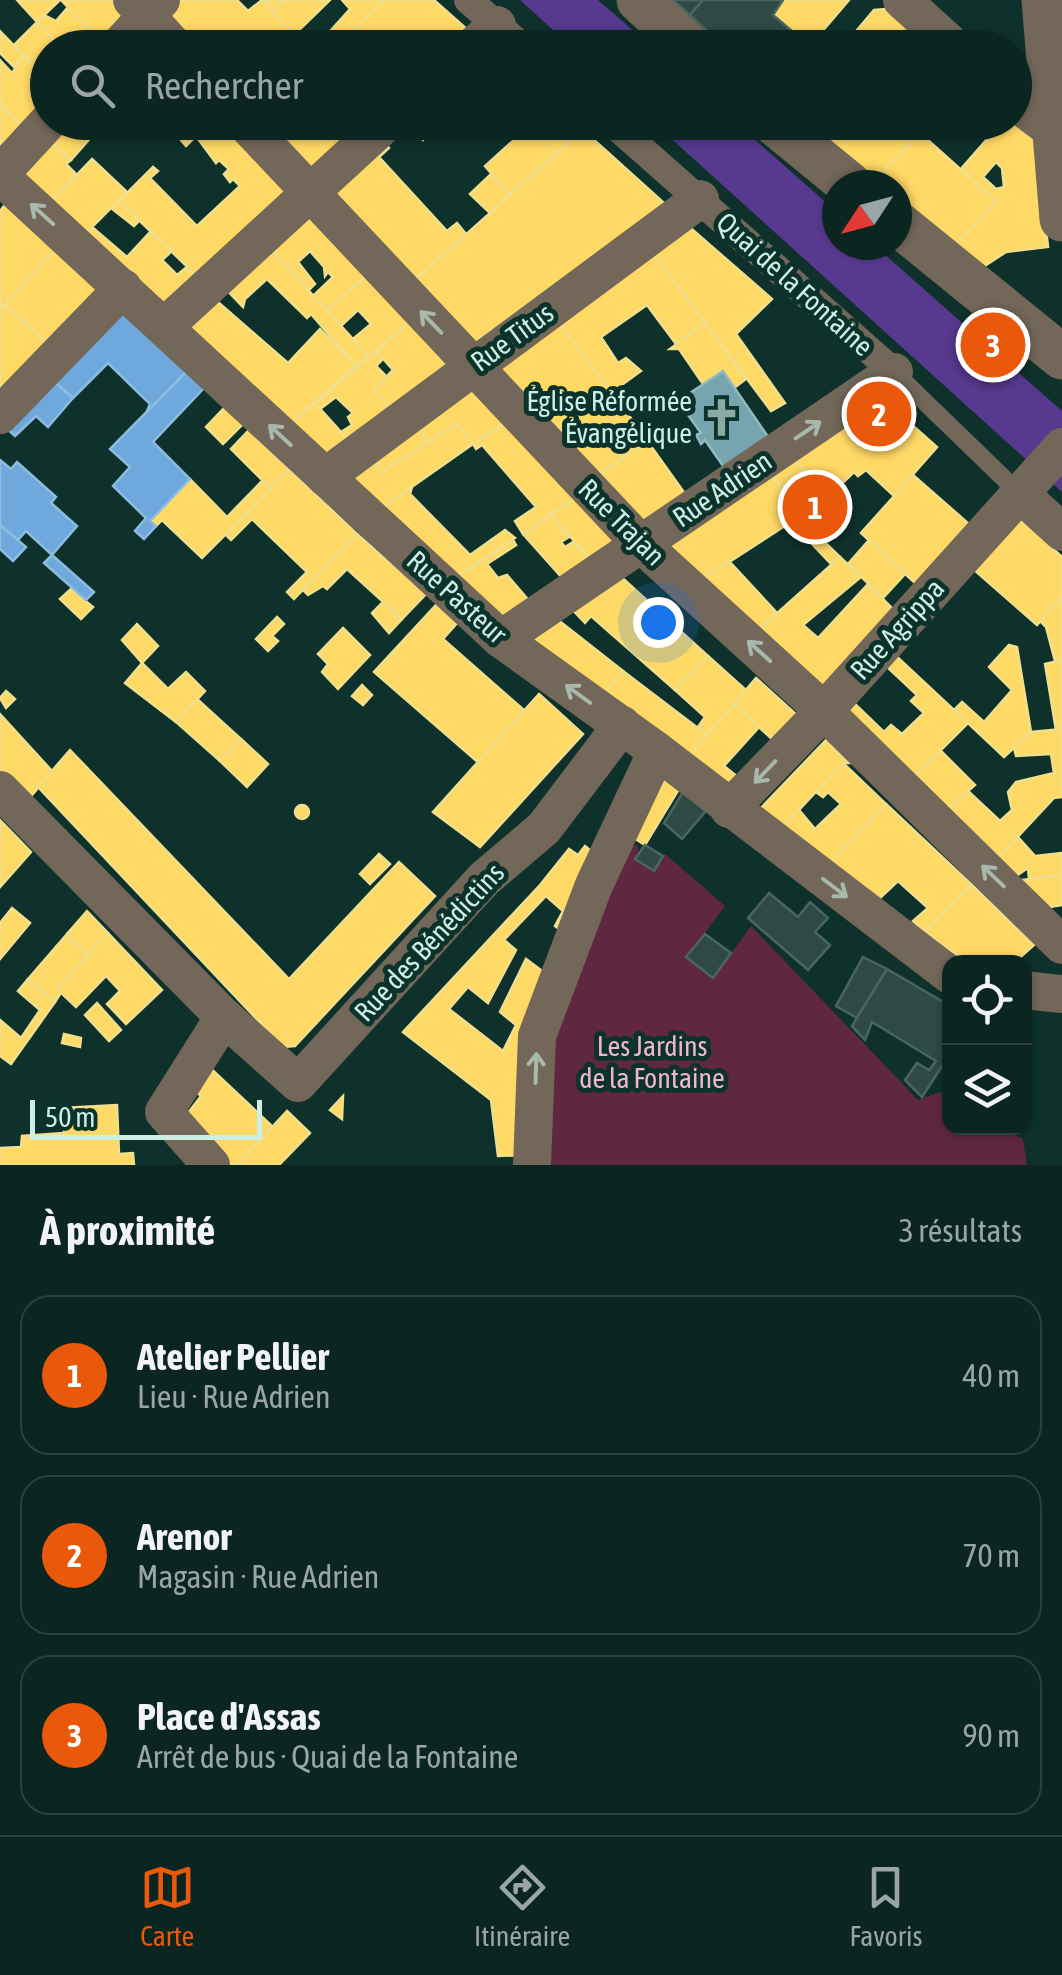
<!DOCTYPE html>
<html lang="fr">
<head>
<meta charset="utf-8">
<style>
	:root { --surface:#0b2520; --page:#142d29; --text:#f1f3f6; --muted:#9aa5a5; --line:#2b423e; --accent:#ea580c }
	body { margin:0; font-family:"Asap Condensed",sans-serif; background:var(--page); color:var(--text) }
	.controls { position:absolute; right:30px; bottom:30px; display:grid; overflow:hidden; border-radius:20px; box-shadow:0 2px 8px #0004 }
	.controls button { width:90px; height:90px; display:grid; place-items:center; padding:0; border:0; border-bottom:2px solid var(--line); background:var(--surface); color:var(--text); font:50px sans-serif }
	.compass { position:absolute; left:822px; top:170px; width:90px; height:90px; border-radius:50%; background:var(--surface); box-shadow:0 2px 8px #0004; rotate:234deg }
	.scale { position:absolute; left:30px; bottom:25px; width:232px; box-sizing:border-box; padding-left:10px; border:5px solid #cceee5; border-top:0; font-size:28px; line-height:35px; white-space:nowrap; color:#cceee5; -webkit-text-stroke:8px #0c332b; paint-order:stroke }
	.you { position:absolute; left:658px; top:622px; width:35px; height:35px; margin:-25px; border:8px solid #fff; border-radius:50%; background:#1a73e8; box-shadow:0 0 0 15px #1a73e833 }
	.badge { display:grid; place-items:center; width:65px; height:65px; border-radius:50%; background:var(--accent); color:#fff; font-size:32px; font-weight:700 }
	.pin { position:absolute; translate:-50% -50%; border:5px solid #fff; box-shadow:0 2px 10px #0006 }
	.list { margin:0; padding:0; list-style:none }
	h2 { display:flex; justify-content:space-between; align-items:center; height:130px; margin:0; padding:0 40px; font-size:42px }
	h2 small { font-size:32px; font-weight:400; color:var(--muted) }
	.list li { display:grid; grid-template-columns:65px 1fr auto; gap:30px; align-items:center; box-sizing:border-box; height:160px; margin:0 20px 20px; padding:0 20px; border:2px solid var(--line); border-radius:30px }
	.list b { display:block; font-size:38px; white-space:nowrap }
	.list p { margin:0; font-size:32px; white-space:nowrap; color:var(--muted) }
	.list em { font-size:32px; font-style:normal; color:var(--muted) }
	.icon { flex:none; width:55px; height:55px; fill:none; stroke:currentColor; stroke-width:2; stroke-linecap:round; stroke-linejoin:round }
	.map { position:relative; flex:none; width:1062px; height:1165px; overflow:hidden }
	.search { position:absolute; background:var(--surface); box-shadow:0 2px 8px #0004; left:30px; right:30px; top:30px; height:110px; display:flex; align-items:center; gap:25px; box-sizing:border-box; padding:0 35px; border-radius:55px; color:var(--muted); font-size:38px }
	.sheet { height:670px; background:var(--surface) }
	nav { display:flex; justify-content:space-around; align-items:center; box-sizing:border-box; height:140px; border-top:2px solid var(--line); background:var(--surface); font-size:28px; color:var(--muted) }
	nav a { display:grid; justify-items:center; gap:5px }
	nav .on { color:var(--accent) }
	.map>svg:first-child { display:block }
</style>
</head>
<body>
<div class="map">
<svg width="1062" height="1165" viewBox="0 0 1062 1165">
	<rect width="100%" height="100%" fill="#0f312b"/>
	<polygon fill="#5f2840" points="623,835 639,848 636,860 654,871 665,854 725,906 687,957 713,978 751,926 918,1100 940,1092 949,1097 950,1128 1002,1128 1023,1139 1027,1165 546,1165 544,1055"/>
	<g fill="#57398f">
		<polygon points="520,0 598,0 652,47 572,47"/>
		<polygon points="654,123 736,123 837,212 837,245 874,245 1062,411 1062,492"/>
	</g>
	<g fill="#ffd966" stroke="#f0df8c" stroke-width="2.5" fill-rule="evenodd">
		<polygon points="17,0 60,0 37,22"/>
		<polygon points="61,0 112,0 125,14 103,43"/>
		<polygon points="170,0 237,0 248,11 262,0 295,34 282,48 188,48 157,14"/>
		<polygon points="262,0 285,0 273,12"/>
		<polygon points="285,0 330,0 295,34 273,12"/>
		<polygon points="342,0 384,0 337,48 315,48 350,9"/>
		<polygon points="384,0 434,0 469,31 451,48 337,48"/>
		<polygon points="783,0 849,0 808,48 781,48 793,32 773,15"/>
		<polygon points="68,7 103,43 99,48 62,48 37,22 44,15 56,21"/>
		<polygon points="886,9 929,48 842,48 874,10"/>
		<polygon points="37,22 62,48 48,48 48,80 14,45"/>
		<polygon points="0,31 24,56 14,67 0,53"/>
		<polygon points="24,56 48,80 48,104 24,129 0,103 0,60 12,73"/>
		<polygon points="0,103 24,129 0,156"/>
		<polygon points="56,122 80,122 93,135 71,160 44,136"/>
		<polygon points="80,122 105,122 93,135"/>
		<polygon points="200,122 231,122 286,179 286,201 200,279 119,201 153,167 158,171 150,178 197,226 240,186 233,179 230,182 224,174 229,169 219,160 216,163 196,136 186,146 181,140"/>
		<polygon points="279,122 371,122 319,171 303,172 267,134"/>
		<polygon points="407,122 441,122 423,140"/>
		<polygon points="534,122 574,122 583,130 510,195 485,166"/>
		<polygon points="808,122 862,122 881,140 897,122 908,122 920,133 874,181"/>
		<path d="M1002,122H1014L1037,142L1048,247L1006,252L977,271L952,249L996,201L961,169ZM996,162L1002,168L1004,187L996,189L983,177Z"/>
		<polygon points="583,130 665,204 466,349 407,287"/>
		<polygon points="920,133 996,201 952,249 897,201 897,185 874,181"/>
		<polygon points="44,136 71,160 66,164 76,174 47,206 10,171"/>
		<polygon points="380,138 389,148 379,157 447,231 457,223 466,234 407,287 321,191"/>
		<polygon points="92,159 127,192 82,237 47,206"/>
		<polygon points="491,174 510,195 490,213 470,194"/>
		<polygon points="8,201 58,247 0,310 0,211"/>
		<polygon points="119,201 139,221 134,226 111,208"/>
		<polygon points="308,207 370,273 327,310 313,296 333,277 328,272 325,276 324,267 310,251 298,262 315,284 309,290 267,245"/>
		<polygon points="686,224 772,299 736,334 785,403 771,411 648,246"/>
		<polygon points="92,227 127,257 151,231 172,251 162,260 177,275 187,267 200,279 165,311 82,237"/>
		<polygon points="267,245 353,339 368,357 356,366 311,314 307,318 267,279 245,299 243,307 223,286"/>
		<polygon points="648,246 705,323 676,344 647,305 601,337 618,363 626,358 641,371 612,392 552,315"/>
		<polygon points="58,247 105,296 54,350 5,304"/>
		<polygon points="370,273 414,319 368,357 353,339 371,324 358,310 341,326 327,310"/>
		<polygon points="211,296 288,363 320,329 356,366 288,425 178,326"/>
		<polygon points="5,304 54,350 0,405 0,310"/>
		<polygon points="552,315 612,392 551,438 491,356"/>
		<polygon points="414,319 457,364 392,410 373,390 393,370 376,351"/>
		<polygon points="705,323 746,379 734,388 723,371 703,384 679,349 670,349"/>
		<polygon points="376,351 383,359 376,366 386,376 373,390 392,410 350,442 341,432 352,425 348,417 353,413 336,397 320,409 315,403"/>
		<polygon points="469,378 507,422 473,444 457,424 430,444 412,418"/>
		<polygon points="612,392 648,442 589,480 551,438"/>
		<polygon points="883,399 937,447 894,496 866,470 858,476 854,472 828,497 793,459"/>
		<polygon points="315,403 350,442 325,460 288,425"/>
		<polygon points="225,407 243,424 223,444 206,427"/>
		<polygon points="412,418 430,444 381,472 365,451"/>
		<polygon points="507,422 576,497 523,534 515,521 536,507 482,445 476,449 473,444"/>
		<polygon points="457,424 473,444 379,510 338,472 365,451 381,472"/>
		<polygon points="249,430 289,469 271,489 231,449"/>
		<polygon points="648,442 688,498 638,532 589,480"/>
		<polygon points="793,459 846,516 821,538 800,518 771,473"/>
		<polygon points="289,469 357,534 294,599 287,592 307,572 252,519 231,540 225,534"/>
		<polygon points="771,473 800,518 840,557 832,565 791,522 700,581 663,545"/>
		<polygon points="913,475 969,524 915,583 861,533"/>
		<polygon points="190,479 227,517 262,481 271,489 202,558 162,520 156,526 150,521"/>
		<polygon points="412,487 410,494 470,555 505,530 515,538 453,579 379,510"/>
		<polygon points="576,497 619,545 593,562 551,515"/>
		<polygon points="551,515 569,537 561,542 565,547 573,542 593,562 565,581 523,534"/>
		<polygon points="1018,517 1062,557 1062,597 1037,625 973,569"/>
		<polygon points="357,534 426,594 402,619 347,569 327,589 323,586 308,595 303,590"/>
		<polygon points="513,540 516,545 487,564 498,578 507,575 531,603 500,624 453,579"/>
		<polygon points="869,540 905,574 883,598 848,564"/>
		<polygon points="840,557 861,577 803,625 818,638 868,584 892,608 817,693 755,633"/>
		<polygon points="729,561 777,613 755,633 700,581"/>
		<polygon points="618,574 708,656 675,690 591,616 585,623 568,605"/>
		<polygon points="71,589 93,607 81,619 60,599"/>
		<polygon points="1062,597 1062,660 1055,661 1046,627 1040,621"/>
		<polygon points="383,602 402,619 389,633 372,613"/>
		<polygon points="437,604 459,621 443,639 525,711 480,764 374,672"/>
		<polygon points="553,616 623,671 601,697 522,637"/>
		<polygon points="277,617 284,624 272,636 278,641 268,651 256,639"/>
		<polygon points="137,624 158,646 142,663 122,640"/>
		<polygon points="343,628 370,655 338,689 322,672 328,664 318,654"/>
		<polygon points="1009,645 1017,647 1031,732 1004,757 954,710 962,702 984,722 1012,690 989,667"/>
		<polygon points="895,655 968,723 910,781 841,716 853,702 884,732 891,725 902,734 924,713 911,701 917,695 886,666"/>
		<polygon points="708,656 746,690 707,735 698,727 705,717 675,690"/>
		<polygon points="1062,660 1062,729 1056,730 1045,664"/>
		<polygon points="142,663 168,689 186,672 205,691 176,722 125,683"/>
		<polygon points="623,671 707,735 685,760 601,697"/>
		<polygon points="756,678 798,716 774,741 734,704"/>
		<polygon points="362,685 372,695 363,705 352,696"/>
		<polygon points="6,691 15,699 6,708 0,698"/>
		<polygon points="539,694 583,734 480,847 433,812"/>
		<polygon points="197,699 241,739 220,761 176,722"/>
		<polygon points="734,704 759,727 724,766 739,778 727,791 685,760"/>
		<polygon points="0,714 52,771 22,807 0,783"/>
		<polygon points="1062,729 1062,797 1054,798 995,861 944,812 968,791 1000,821 1012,810 1008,792 1016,782 1054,773 1051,754 1016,756 1014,748 1031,732"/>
		<polygon points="241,739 268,764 247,787 220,761"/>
		<polygon points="826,740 849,763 843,763 781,829 757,812"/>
		<polygon points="70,750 289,979 399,862 435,896 295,1046 283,1047 38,787"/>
		<polygon points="941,751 975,785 944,812 910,781"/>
		<polygon points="843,763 886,804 828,864 781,829 799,810 815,829 841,804 828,792 823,797 816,792"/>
		<polygon points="656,769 679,789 645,845 623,831"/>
		<polygon points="886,804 972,885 925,932 913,921 928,908 898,881 879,899 828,864"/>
		<circle cx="302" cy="812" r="7"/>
		<polygon points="0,820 31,852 0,887"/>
		<polygon points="1018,837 1035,856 1062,853 1062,875 1029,879 1028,868 1013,878 995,861"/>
		<polygon points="585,846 590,850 585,859 594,866 565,934 555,926 563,911 546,896 504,940 516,950 488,1003 468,987 449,1009 503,1051 516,1025 500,1012 526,959 549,976 526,1155 498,1156 491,1100 403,1032 540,885 569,849 578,855"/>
		<polygon points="379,854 390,864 370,884 360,874"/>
		<polygon points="1062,875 1062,905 1045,908 1015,881"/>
		<polygon points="972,885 1034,945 1015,962 957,955 925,932"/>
		<polygon points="12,908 30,923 0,959 0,923"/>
		<polygon points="87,911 108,933 88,955 67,934"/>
		<polygon points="108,933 162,990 126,1024 107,1004 120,991 106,976 76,1007 57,989"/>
		<polygon points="67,934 88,955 57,989 61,993 55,1002 28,979"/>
		<polygon points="28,979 55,1002 11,1064 0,1056 0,1020 21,1038 40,1010 18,991"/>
		<polygon points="97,1003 121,1030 109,1041 85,1015"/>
		<polygon points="64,1034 81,1038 80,1047 62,1043"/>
		<polygon points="207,1065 273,1127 237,1165 216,1165 185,1117 201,1096 192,1089"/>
		<polygon points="343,1096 342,1119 330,1110"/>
		<polygon points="117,1105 119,1154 133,1153 134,1165 0,1165 0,1148 21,1147 22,1136 64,1133 62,1108"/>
		<polygon points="287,1111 310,1133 279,1165 237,1165"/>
	</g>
	<g fill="#6fa8dc" stroke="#8bbddf" stroke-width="2.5">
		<polygon points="115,301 187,371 146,413 150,404 108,363 73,398 52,380"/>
		<polygon points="187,371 204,388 153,442 190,479 150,521 156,526 144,539 135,531 146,518 113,486 130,467 110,449"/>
		<polygon points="52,380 73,398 48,427 36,416 15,436 6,428"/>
		<polygon points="0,460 11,469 17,462 56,497 51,503 77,526 52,555 26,531 18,540 0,525"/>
		<polygon points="0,525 26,547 13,561 0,549"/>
		<polygon points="52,555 94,592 86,600 44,563"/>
	</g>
	<polygon fill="#76a5af" stroke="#90bbbf" stroke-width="2.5" points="723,371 773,444 728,473 705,440 701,444 696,435 701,433 678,401"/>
	<g fill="#2f4944" stroke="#496660" stroke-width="2.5">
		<polygon points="673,0 703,0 690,15"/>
		<polygon points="703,0 783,0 773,15 793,32 781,48 726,48 690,15"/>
		<polygon points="683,792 706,811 682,839 664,823"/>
		<polygon points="645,845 663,856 654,871 635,859"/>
		<polygon points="769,893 798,917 810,902 828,918 815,932 830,945 808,970 748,918"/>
		<polygon points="705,934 731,953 713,978 686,957"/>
		<polygon points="863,957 887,969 857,1018 836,1006"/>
		<polygon points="887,969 950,1006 950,1054 922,1097 905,1080 917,1063 929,1070 936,1061 872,1022 865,1040 852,1026"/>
	</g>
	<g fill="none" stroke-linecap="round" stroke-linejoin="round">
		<polyline stroke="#726759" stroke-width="18" points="894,372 1018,492"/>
		<g stroke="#726759" stroke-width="28">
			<polyline points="468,0 524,48"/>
			<polyline points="611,122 894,372"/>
		</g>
		<g stroke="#726759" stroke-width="38">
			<polyline points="132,0 176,48"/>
			<polyline points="902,0 955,48"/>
			<polyline points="117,48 161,0"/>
			<polyline points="471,48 497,25"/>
			<polyline points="1014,101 1056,133"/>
			<polyline points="244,122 641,544 824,711 1062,945"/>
			<polyline points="0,174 48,122"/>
			<polyline points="0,176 501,639 657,751 950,975"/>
			<polyline points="165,326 387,122"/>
			<polyline points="0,415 123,288"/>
			<polyline points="325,477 700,199"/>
			<polyline points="1018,492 1062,532"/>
			<polyline points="501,639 894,372"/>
			<polyline points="0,790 224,1017 298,1083 484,879 544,828 622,725"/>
			<polyline points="729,809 824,711 1062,447"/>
			<polyline points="1024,990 1062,994"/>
			<polyline points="211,1165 164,1112 224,1017"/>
			<polyline points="532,1165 537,1036 594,885 657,751"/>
		</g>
		<g stroke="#726759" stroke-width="45">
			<polyline points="639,0 691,48"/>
			<polyline points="1044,0 1062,219"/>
			<polyline points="773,122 850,185"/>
			<polyline points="897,223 1062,357"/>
		</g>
	</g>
	<defs><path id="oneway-shaft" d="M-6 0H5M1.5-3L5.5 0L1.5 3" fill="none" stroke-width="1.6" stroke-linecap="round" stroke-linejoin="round" transform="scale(2.5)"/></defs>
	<g stroke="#a8b8ad">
		<use href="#oneway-shaft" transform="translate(42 214) rotate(-138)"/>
		<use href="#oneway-shaft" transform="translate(431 322) rotate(-134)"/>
		<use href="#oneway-shaft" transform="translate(808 430) rotate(-34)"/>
		<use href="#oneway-shaft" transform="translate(280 435) rotate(-137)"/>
		<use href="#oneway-shaft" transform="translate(759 651) rotate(-138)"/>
		<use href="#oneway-shaft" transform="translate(578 694) rotate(-144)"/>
		<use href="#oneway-shaft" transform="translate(765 772) rotate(134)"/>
		<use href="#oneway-shaft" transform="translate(993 876) rotate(-136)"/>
		<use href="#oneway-shaft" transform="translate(835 888) rotate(37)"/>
		<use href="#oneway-shaft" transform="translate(536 1068) rotate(-88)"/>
	</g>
	<defs>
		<symbol id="church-bare" viewBox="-9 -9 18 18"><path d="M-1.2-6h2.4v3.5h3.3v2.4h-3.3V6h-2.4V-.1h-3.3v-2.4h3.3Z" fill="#8aaca4" stroke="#0c332b" stroke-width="2.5" paint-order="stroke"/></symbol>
	</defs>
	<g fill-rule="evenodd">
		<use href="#church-bare" x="694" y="390" width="55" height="55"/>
	</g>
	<g text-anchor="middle" stroke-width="10" stroke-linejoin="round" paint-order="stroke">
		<g font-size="28" fill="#cceee5" stroke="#0c332b">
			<text transform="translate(795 284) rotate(42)" y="10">Quai de la Fontaine</text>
			<text transform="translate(512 337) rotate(-36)" y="10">Rue Titus</text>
			<text transform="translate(722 489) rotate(-34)" y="10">Rue Adrien</text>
			<text transform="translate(622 522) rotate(45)" y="10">Rue Trajan</text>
			<text transform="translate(457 597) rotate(42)" y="10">Rue Pasteur</text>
			<text transform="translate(897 629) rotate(-48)" y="10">Rue Agrippa</text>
			<text transform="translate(429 942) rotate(-47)" y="10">Rue des Bénédictins</text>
		</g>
		<g font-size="28" fill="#cceee5" stroke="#0c332b" text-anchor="end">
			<text x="692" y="411">Église Réformée<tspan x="692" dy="32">Évangélique</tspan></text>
		</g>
		<g font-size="28" fill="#f0b6c9" stroke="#0c332b">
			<text x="652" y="1056">Les Jardins<tspan x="652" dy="32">de la Fontaine</tspan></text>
		</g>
	</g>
</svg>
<div class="controls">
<button><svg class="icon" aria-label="locate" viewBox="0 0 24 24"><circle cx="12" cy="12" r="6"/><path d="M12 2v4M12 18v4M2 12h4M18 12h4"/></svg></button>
<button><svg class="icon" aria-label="layers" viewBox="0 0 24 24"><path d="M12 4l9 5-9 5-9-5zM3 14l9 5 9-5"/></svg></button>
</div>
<svg class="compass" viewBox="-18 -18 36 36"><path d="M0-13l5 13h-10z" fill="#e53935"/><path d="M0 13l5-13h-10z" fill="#9aa5a5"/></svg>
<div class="scale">50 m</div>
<div class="you"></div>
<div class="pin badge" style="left:815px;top:507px">1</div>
<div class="pin badge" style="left:879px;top:414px">2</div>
<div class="pin badge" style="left:993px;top:345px">3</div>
<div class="search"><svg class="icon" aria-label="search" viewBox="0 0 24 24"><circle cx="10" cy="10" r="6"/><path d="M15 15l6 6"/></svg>Rechercher</div>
</div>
<section class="sheet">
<h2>À proximité<small>3 résultats</small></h2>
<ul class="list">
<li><span class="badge">1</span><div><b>Atelier Pellier</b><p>Lieu · Rue Adrien</p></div><em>40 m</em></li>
<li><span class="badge">2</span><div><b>Arenor</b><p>Magasin · Rue Adrien</p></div><em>70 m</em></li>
<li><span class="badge">3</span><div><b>Place d'Assas</b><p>Arrêt de bus · Quai de la Fontaine</p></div><em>90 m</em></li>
</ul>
</section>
<nav>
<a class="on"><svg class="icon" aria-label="map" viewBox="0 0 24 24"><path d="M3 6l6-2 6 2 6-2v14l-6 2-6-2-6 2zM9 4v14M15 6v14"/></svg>Carte</a>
<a><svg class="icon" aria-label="directions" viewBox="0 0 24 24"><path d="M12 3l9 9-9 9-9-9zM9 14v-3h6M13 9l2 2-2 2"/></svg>Itinéraire</a>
<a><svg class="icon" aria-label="saved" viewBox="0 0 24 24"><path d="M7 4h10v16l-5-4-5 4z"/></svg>Favoris</a>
</nav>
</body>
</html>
